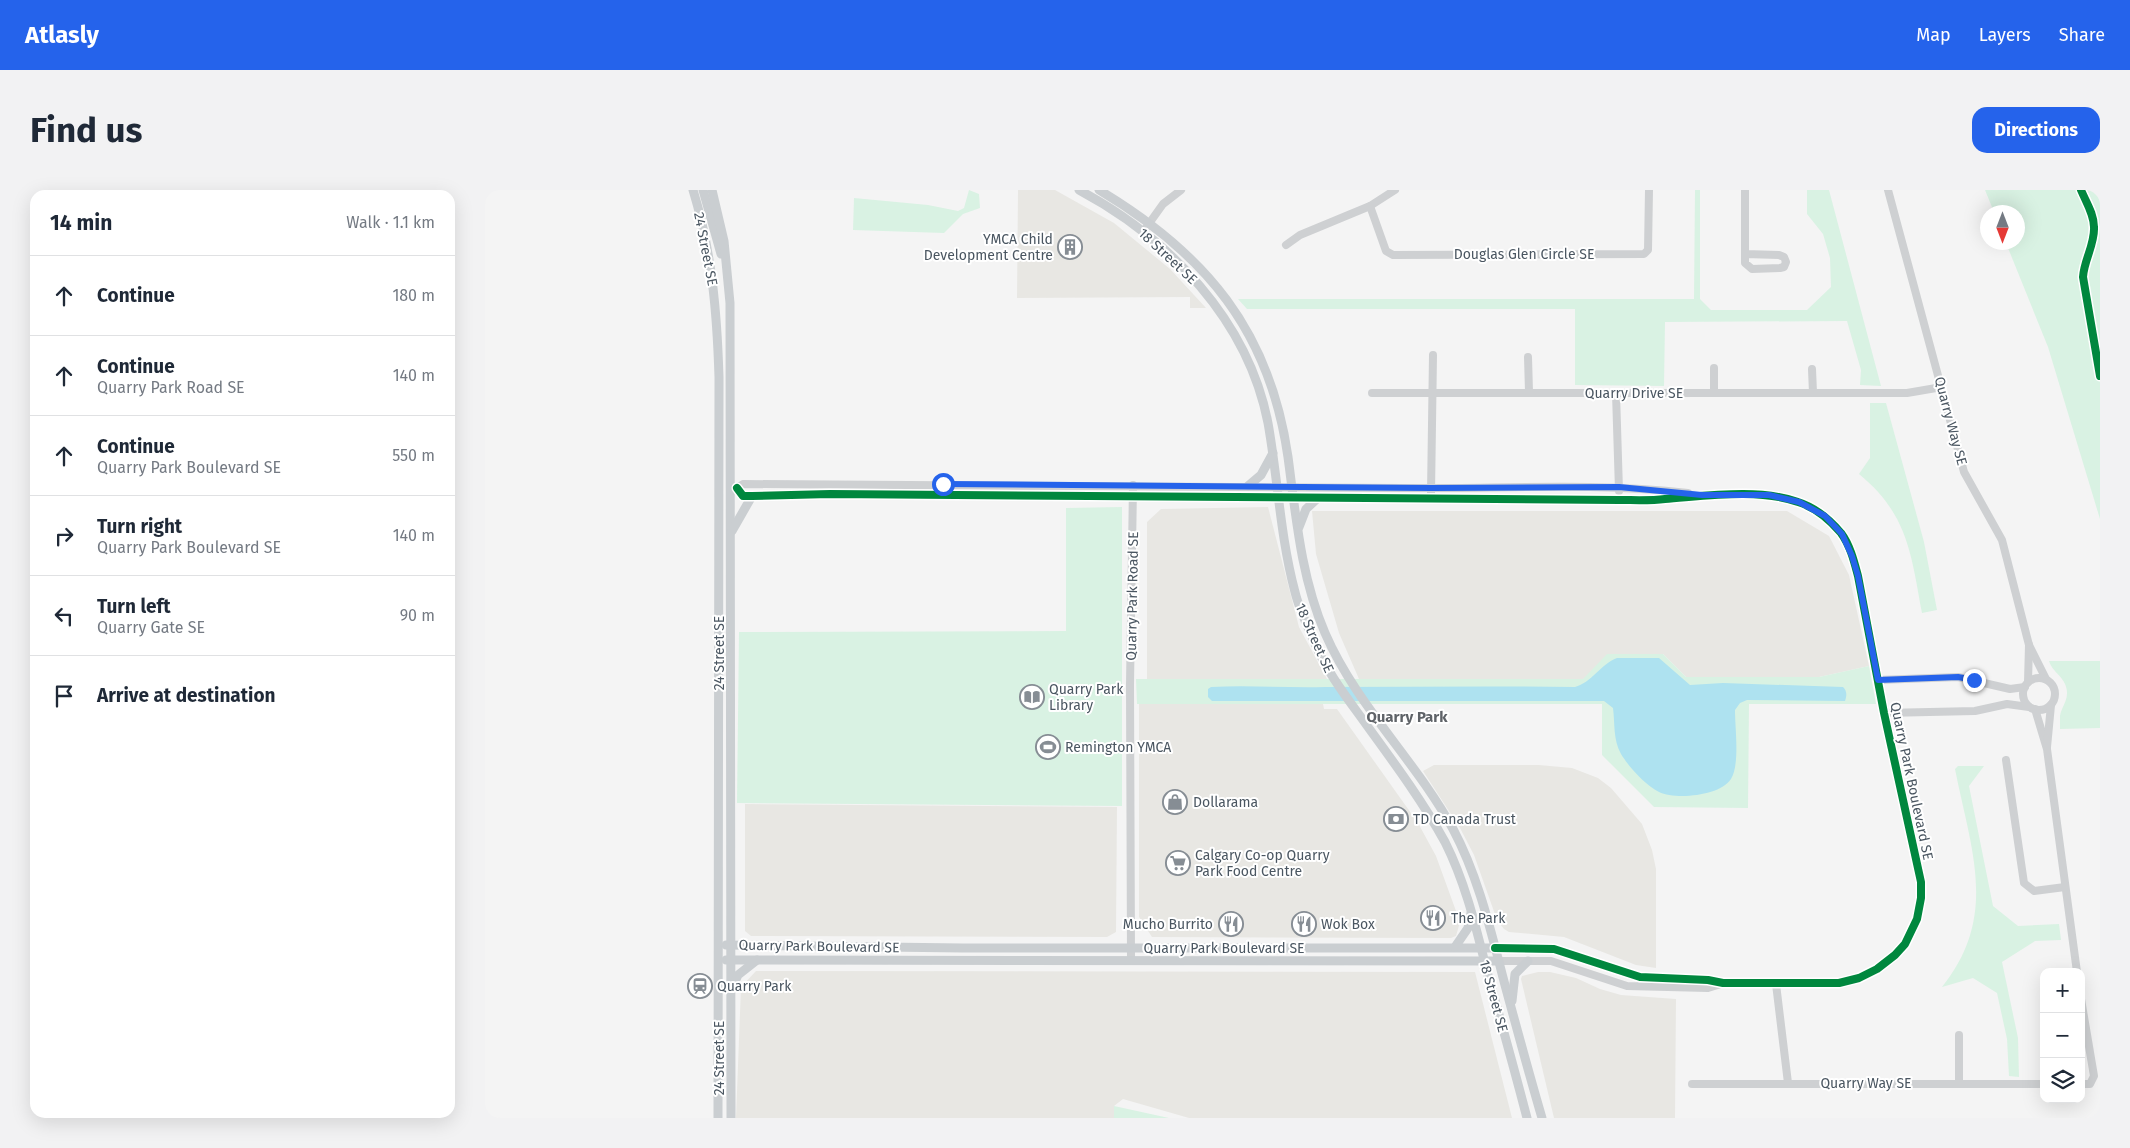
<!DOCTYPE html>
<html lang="en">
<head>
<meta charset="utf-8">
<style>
	:root { --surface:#fff; --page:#f2f2f3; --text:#1f2937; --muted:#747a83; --line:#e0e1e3; --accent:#2563eb }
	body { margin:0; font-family:"Fira Sans",sans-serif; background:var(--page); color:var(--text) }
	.controls { position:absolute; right:15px; bottom:15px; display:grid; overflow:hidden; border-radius:10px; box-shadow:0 5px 20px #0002 }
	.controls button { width:45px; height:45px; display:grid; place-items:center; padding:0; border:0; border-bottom:1px solid var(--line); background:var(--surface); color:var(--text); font:25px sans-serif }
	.compass { position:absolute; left:1495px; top:15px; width:45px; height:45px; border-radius:50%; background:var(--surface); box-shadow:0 5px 20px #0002; rotate:180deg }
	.stop { position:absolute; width:15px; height:15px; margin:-11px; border:4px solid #2563eb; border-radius:50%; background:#fff }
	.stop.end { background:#2563eb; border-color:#fff; box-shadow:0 1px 5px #0008 }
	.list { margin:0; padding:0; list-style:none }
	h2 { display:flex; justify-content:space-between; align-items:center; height:65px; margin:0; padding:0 20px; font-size:21px }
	h2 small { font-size:16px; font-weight:400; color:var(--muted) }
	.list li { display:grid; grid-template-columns:32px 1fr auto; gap:15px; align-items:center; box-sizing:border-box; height:80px; padding:0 20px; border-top:1px solid var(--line) }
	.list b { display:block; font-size:19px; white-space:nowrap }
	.list p { margin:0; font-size:16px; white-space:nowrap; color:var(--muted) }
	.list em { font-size:16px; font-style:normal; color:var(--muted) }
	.icon { flex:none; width:28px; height:28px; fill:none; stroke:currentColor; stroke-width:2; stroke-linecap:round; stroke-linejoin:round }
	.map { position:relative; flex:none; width:1615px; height:928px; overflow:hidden; border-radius:15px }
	header { display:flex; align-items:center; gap:30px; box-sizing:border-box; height:70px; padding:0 25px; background:var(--accent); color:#fff }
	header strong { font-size:24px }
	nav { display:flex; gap:28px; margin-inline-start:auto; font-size:18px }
	.intro { display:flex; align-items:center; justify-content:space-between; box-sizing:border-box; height:120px; padding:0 30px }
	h1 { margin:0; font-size:35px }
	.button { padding:12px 22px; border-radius:15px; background:var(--accent); color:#fff; font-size:18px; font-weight:700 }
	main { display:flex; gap:30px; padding:0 30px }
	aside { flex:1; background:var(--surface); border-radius:15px; box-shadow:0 5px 20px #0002 }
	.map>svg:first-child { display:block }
</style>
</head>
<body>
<header>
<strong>Atlasly</strong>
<nav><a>Map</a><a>Layers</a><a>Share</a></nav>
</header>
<div class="intro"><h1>Find us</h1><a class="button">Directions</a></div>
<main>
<aside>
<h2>14 min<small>Walk · 1.1 km</small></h2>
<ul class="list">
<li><svg class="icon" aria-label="ahead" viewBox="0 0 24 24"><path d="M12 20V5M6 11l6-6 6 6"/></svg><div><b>Continue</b></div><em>180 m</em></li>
<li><svg class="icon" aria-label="ahead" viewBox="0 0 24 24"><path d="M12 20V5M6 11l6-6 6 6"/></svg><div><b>Continue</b><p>Quarry Park Road SE</p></div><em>140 m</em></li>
<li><svg class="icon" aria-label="ahead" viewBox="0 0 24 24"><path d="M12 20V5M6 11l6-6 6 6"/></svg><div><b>Continue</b><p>Quarry Park Boulevard SE</p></div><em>550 m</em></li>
<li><svg class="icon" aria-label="right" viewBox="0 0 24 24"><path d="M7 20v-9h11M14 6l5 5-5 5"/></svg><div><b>Turn right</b><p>Quarry Park Boulevard SE</p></div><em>140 m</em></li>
<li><svg class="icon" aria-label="left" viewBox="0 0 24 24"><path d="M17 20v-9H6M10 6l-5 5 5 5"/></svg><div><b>Turn left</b><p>Quarry Gate SE</p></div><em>90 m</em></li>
<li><svg class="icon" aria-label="arrive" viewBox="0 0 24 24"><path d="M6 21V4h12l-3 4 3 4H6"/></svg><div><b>Arrive at destination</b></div></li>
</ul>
</aside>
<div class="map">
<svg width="1615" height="928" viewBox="0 0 1615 928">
	<rect width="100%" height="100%" fill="#f4f4f4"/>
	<g fill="#e8e7e3">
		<polygon points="533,0 570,0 629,33 685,79 721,118 705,118 705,107 532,108"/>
		<polygon points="783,317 814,437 842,489 662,489 662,332 676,319"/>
		<polygon points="827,321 1302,321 1344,346 1364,385 1384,476 1334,487 1201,487 1178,464 1098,489 874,489 854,443 831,364"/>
		<polygon points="654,514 838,514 839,519 852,519 933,633 951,666 975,732 971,746 966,748 667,747 654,727"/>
		<polygon points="949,575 1054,575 1087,578 1113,588 1126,598 1157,634 1167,660 1171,679 1171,778 1151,775 1079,747 1024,742 1019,739 1012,730 989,665 975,638 938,581"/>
		<polygon points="260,614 632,617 631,742 622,747 266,746 260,741"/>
		<polygon points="271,781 990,782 1027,928 704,928 638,909 629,916 629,928 251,928 256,797"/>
		<polygon points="1053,782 1065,782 1091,788 1115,799 1136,805 1191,809 1190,928 1069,928 1036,789 1037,786"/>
	</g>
	<g fill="#d9f2e3">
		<polygon points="484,0 494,4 495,18 478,24 459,43 368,40 369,8 443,15 473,21 479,18"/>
		<polygon points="1210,0 1215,0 1215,109 1226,120 1322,120 1346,97 1345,68 1338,44 1322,24 1322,0 1344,0 1396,196 1375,195 1376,180 1362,131 1180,132 1179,196 1090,195 1090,119 762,119 753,109 1209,109"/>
		<polygon points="1500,0 1615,0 1615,329 1563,157 1521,53 1532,52 1532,22 1509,22"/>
		<path d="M1385,213H1401L1439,352L1452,420L1437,423C1426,364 1423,324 1374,284L1385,268Z"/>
		<polygon points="637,317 637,616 252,613 254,442 581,441 581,318"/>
		<polygon points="1122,464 1178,464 1201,487 1334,487 1384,476 1391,514 1264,514 1263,618 1169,617 1117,565 1117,514 652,514 651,489 1098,489"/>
		<path d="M1564,471H1615V538L1575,539C1575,535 1575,530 1575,526C1577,515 1586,508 1580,494C1577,486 1567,481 1564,471Z"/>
		<path d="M1473,576H1499L1484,596L1508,716L1533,736L1574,734L1576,750L1550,751L1517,772L1533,848L1534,887L1524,886L1522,849L1512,803L1488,788L1457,797C1514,726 1486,660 1470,579Z"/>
		<polygon points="629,916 684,928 629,928"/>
	</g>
	<path fill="#aee2f0" d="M1132,468H1174L1205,495L1238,493L1358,497C1362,501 1362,505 1360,511L1262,510L1255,513L1250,520C1250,539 1255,574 1246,589C1235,606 1191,610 1174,602C1160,595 1144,577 1136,564C1128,550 1130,533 1128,518L1119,511H727L723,507V499L726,497C764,495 802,498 840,497C923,497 1007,496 1090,497C1106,493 1116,474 1132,468Z"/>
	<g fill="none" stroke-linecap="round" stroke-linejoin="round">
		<g stroke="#ced0d2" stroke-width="8">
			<polyline points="1260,0 1260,73 1267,79 1295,78 1299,77 1301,72 1299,67 1294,65 1260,64"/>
			<polyline points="1403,0 1479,282 1517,350 1544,455 1561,489"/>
			<polyline points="885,16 901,61 908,65 1159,64 1163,60 1164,0"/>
			<polyline points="658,42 678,14 696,0"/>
			<polyline points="801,55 815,45 885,16 910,0"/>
			<polyline points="1043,167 1044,202"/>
			<polyline points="1229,178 1229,203"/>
			<polyline points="1327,179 1328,203"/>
			<polyline points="887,203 1422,203 1457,197"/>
			<polyline points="1131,203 1134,301"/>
			<path d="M249,298H252L258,294C478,297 698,295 918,298C1013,299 1109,292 1203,303"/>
			<path d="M252,298L258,306H267L345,304L1134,310C1149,310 1165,311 1180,309C1221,306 1274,298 1313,312C1329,317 1345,330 1356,343C1365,355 1369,371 1373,386L1399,523L1436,692V708L1432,729L1420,754L1410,765L1392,779L1374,788L1354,793H1238L1223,790L1155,787L1069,759L1010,758"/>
			<polyline points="946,303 948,165"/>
			<circle cx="1554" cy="504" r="16"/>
			<polyline points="1393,490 1473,487 1525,499 1540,497"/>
			<polyline points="1543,492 1544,455"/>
			<polyline points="1550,519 1562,559 1592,782"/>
			<polyline points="1399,523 1490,521 1522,514 1544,517"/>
			<polyline points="1562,557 1566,515"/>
			<polyline points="1521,570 1539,693 1549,701 1580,697"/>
			<polyline points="646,770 645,495 648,295"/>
			<polyline points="1014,771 1066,771 1142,796 1223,798 1236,794"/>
			<polyline points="1291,794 1303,893"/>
			<polyline points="1596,809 1609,886 1605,894 1596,894"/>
			<polyline points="1474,893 1474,845"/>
			<polyline points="1207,894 1559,894"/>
		</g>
		<g stroke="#caced1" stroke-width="9">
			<path d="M208,0C227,62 232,123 234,187L233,928"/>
			<polyline points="218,0 236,64"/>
			<polyline points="227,0 239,51 245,113 246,928"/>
			<path d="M594,0C684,48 763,130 783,233C793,289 795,346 810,402C814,419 822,435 829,451C842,483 863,509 883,537C910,574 938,612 960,652C982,696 992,742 1004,789C1017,835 1030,882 1042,928"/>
			<path d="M614,0C721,64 785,141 803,267C811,327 816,387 840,443C871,515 931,571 968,639C994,688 1006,742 1020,795C1032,839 1044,884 1057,928"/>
			<polyline points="763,296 776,285 788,263"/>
			<polyline points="814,337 821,319 833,308"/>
			<polyline points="247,341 267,306"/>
			<polyline points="241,755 478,758 1010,758"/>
			<polyline points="970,757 983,738 986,723"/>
			<polyline points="241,770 1014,771"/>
			<polyline points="249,794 253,785 272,770"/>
			<polyline points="1027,811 1030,784 1043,771"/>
		</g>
		<defs>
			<g id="cycleway">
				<path d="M1596,0C1601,12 1609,24 1609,37C1610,54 1599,70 1598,87L1615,186"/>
				<path d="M252,298L258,306H267L345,304L1134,310C1149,310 1165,311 1180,309C1221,306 1274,298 1313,312C1329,317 1345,330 1356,343C1365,355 1369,371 1373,386L1399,523L1436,692V708L1432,729L1420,754L1410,765L1392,779L1374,788L1354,793H1238L1223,790L1155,787L1069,759L1010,758"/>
			</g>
		</defs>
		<use href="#cycleway" stroke="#fff" stroke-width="11"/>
		<use href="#cycleway" stroke="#00873e" stroke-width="8"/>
	</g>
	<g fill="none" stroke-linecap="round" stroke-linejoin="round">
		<polyline stroke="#2563eb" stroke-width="6" points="458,294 947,298 1134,297 1217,305 1284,305 1314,312 1340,326 1357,344 1367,366 1373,386 1393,490 1473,487 1489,490"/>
	</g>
	<defs>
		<symbol id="building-ring" viewBox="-11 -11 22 22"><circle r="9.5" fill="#fff" stroke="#868d94" stroke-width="1.5"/><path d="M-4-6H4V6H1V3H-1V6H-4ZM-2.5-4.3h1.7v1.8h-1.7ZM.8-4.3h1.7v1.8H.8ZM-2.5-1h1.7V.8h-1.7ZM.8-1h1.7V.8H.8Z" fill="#868d94"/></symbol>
		<symbol id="library-ring" viewBox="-11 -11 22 22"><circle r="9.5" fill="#fff" stroke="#868d94" stroke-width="1.5"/><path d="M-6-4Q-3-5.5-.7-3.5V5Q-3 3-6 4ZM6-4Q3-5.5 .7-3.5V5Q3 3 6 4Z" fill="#868d94"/></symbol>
		<symbol id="stadium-ring" viewBox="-11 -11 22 22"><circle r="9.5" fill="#fff" stroke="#868d94" stroke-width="1.5"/><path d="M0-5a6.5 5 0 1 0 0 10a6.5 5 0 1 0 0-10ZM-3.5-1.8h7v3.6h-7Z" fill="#868d94"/></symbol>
		<symbol id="shop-ring" viewBox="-11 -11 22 22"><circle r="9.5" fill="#fff" stroke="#868d94" stroke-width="1.5"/><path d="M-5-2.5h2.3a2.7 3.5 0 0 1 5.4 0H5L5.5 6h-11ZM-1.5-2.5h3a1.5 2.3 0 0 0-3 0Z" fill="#868d94"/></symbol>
		<symbol id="bank-ring" viewBox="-11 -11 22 22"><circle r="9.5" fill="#fff" stroke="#868d94" stroke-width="1.5"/><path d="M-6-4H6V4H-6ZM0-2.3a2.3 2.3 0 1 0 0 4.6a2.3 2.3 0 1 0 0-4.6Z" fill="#868d94"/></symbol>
		<symbol id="supermarket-ring" viewBox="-11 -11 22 22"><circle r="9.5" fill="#fff" stroke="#868d94" stroke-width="1.5"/><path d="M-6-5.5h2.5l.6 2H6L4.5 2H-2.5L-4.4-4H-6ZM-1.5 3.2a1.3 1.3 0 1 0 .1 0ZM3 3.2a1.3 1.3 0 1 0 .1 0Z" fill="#868d94"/></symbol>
		<symbol id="restaurant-ring" viewBox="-11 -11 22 22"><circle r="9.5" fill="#fff" stroke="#868d94" stroke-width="1.5"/><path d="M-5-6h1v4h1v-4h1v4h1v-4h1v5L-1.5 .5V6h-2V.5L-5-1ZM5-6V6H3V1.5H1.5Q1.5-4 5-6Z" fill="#868d94"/></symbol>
		<symbol id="station-ring" viewBox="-11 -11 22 22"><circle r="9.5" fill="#fff" stroke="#868d94" stroke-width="1.5"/><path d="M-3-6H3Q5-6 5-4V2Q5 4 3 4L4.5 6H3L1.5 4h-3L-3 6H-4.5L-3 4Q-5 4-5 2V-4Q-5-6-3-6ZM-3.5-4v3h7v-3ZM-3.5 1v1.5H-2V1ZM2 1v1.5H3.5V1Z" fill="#868d94"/></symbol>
	</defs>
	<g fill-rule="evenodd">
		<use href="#building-ring" x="571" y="43" width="28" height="28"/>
		<use href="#library-ring" x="533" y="493" width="28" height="28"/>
		<use href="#stadium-ring" x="549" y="543" width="28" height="28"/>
		<use href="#shop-ring" x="676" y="598" width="28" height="28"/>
		<use href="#bank-ring" x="897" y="615" width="28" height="28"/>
		<use href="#supermarket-ring" x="679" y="659" width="28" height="28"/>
		<use href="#restaurant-ring" x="934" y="714" width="28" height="28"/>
		<use href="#restaurant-ring" x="732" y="720" width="28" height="28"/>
		<use href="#restaurant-ring" x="805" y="720" width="28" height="28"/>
		<use href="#station-ring" x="201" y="782" width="28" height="28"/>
	</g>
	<g text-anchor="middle" stroke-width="4" stroke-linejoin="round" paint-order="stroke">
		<g font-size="14" fill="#4a5661" stroke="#fff" text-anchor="start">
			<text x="568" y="54" text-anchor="end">YMCA Child<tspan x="568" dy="16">Development Centre</tspan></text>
			<text x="564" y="504">Quarry Park<tspan x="564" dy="16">Library</tspan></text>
			<text x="580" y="562">Remington YMCA</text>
			<text x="708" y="617">Dollarama</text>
			<text x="928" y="634">TD Canada Trust</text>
			<text x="710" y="670">Calgary Co-op Quarry<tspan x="710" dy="16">Park Food Centre</tspan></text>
			<text x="966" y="733">The Park</text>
			<text x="728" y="739" text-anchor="end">Mucho Burrito</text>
			<text x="836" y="739">Wok Box</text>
			<text x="232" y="801">Quarry Park</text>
		</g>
		<g font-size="14" fill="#4a5661" stroke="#fff">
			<text transform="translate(221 59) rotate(79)" y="5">24 Street SE</text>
			<text x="1039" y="69">Douglas Glen Circle SE</text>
			<text transform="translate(683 66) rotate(43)" y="5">18 Street SE</text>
			<text x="1149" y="208">Quarry Drive SE</text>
			<text transform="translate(1466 231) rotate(75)" y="5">Quarry Way SE</text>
			<text transform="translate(647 406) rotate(-89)" y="5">Quarry Park Road SE</text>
			<text transform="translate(830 448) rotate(66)" y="5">18 Street SE</text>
			<text transform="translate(234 463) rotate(-90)" y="5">24 Street SE</text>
			<text transform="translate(1427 591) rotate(78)" y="5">Quarry Park Boulevard SE</text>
			<text transform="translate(334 756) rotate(1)" y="5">Quarry Park Boulevard SE</text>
			<text x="739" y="763">Quarry Park Boulevard SE</text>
			<text transform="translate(1009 806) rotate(75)" y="5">18 Street SE</text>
			<text transform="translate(234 868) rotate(-90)" y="5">24 Street SE</text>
			<text x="1381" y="898">Quarry Way SE</text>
		</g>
		<g font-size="15" font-weight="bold" fill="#5f6368" stroke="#fff">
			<text x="922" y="532">Quarry Park</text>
		</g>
	</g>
</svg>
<div class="controls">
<button>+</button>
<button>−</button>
<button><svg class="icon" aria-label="layers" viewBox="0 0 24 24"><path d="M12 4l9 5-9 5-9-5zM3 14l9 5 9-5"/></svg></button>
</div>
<svg class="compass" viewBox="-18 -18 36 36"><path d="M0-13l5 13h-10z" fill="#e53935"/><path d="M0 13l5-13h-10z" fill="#747a83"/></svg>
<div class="stop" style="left:458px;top:294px"></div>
<div class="stop end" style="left:1489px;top:490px"></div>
</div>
</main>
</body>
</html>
